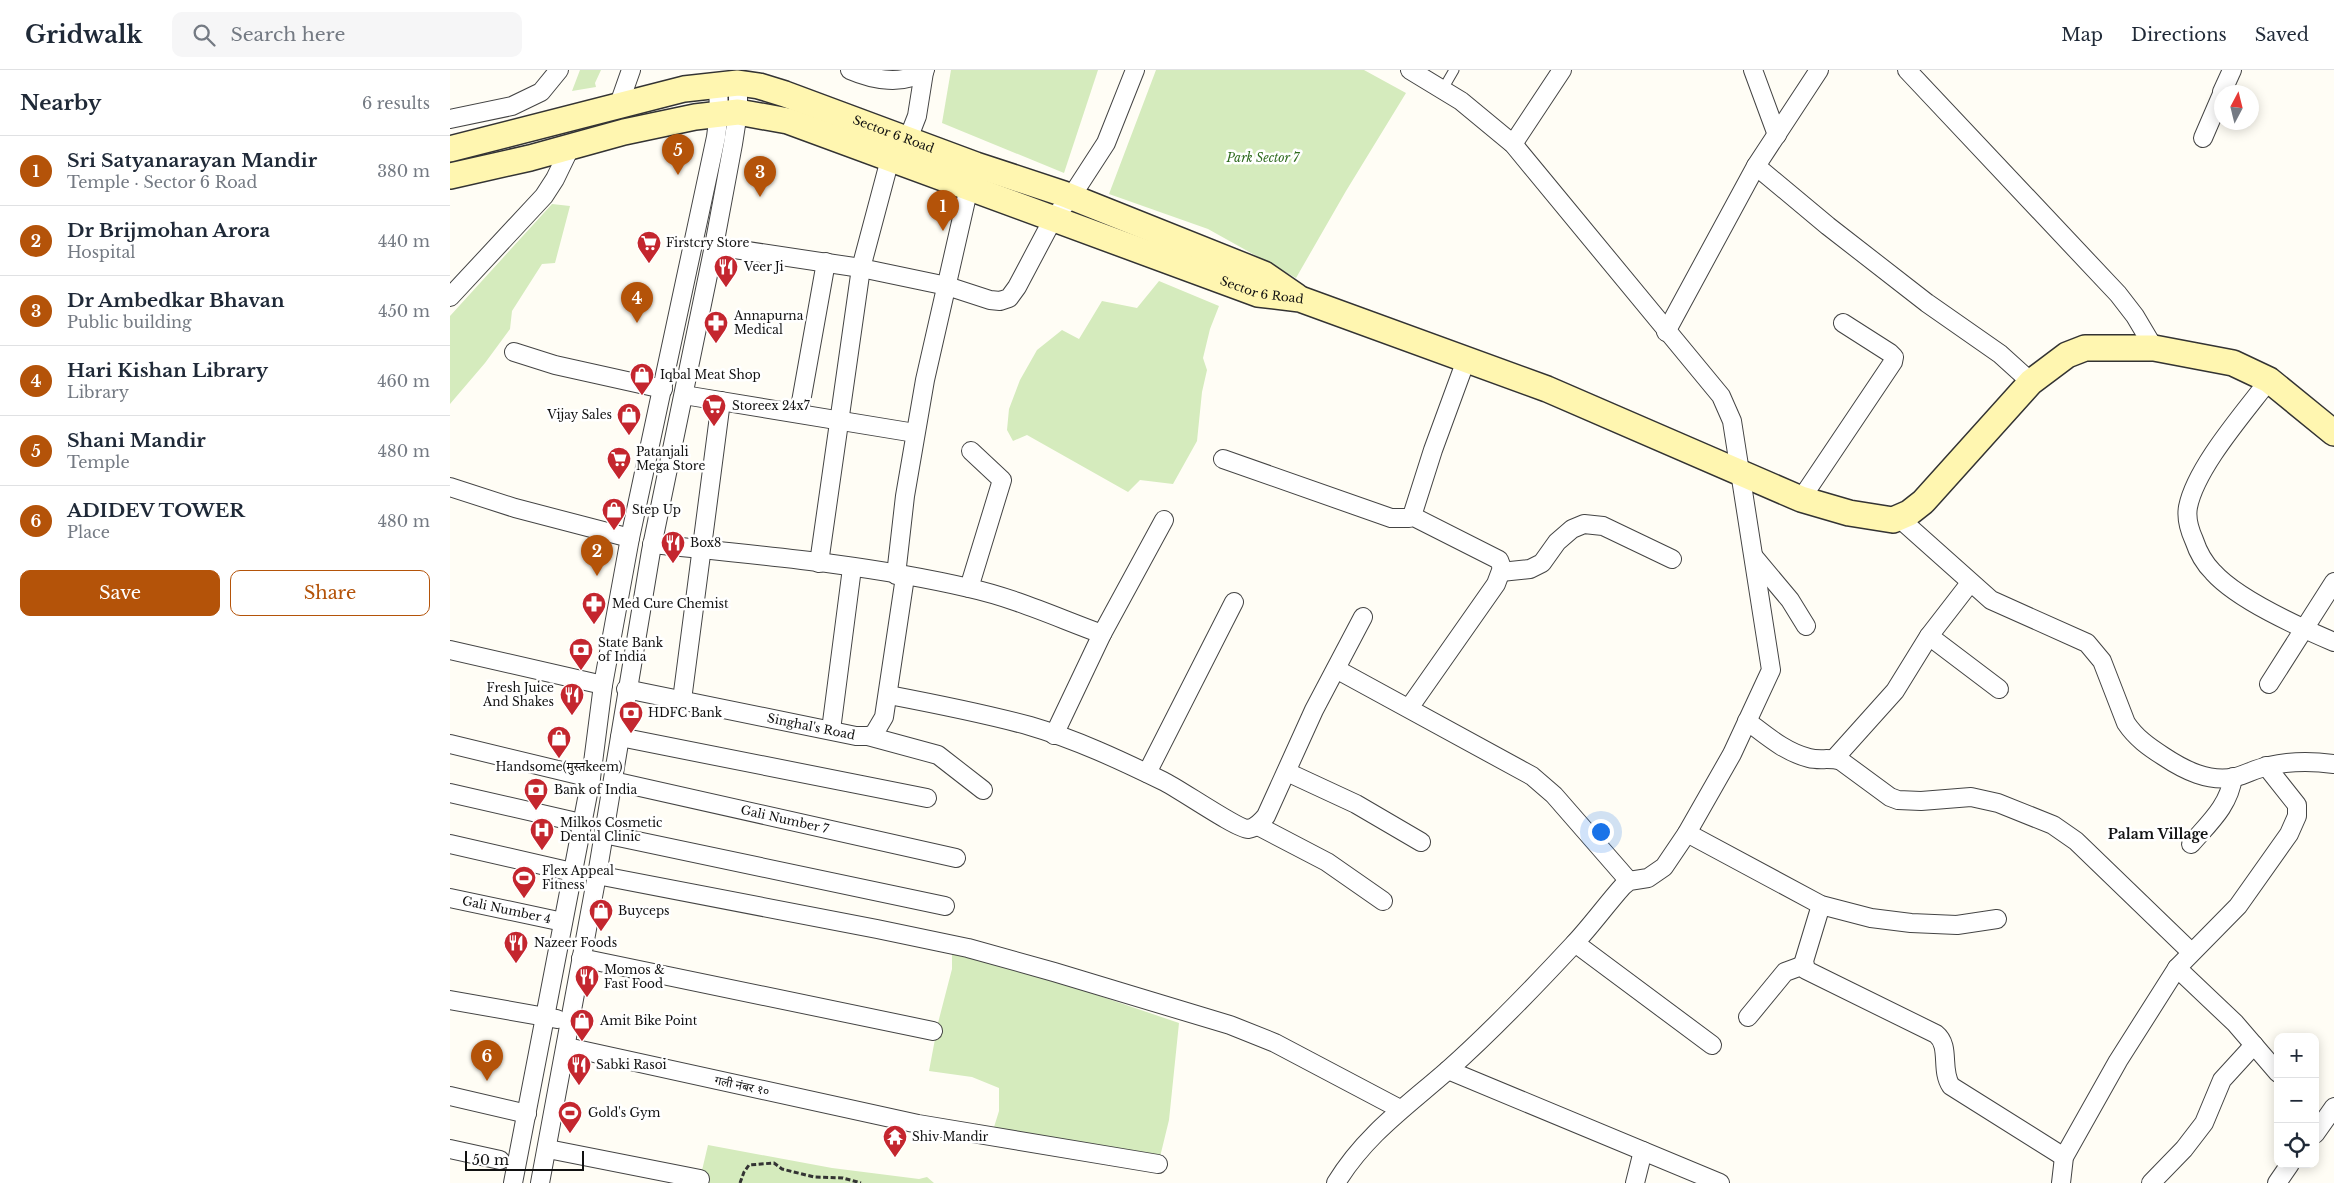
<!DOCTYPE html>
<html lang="en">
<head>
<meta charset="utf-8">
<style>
	:root { --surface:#fff; --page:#f6f6f7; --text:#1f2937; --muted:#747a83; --line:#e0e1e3; --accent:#b45309 }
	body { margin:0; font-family:"Libre Baskerville","Noto Sans Devanagari",serif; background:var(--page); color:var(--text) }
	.controls { position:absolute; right:15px; bottom:15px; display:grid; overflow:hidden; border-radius:10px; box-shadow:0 2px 12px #0003 }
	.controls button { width:45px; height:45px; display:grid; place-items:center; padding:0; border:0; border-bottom:1px solid var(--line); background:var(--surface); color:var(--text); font:25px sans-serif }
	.compass { position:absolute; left:1764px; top:15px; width:45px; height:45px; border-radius:50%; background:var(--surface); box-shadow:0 2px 12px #0003; rotate:7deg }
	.scale { position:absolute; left:15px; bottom:12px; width:119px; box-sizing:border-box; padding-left:5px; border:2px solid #111; border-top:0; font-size:14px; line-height:18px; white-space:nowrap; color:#111; -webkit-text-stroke:4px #fff; paint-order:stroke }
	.you { position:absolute; left:1150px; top:761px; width:18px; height:18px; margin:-12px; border:4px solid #fff; border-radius:50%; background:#1a73e8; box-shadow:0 0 0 8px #1a73e833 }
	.badge { display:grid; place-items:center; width:32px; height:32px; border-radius:50%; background:var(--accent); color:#fff; font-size:16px; font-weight:700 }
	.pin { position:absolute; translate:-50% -41px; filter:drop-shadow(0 1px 2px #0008) }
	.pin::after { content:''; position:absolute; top:26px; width:18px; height:15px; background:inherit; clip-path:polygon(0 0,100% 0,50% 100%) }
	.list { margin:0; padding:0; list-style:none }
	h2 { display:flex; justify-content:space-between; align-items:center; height:65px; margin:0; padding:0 20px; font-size:21px }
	h2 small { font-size:16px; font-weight:400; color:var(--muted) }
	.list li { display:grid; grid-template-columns:32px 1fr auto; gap:15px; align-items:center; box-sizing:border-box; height:70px; padding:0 20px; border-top:1px solid var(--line) }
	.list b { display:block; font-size:19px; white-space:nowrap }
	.list p { margin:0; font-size:16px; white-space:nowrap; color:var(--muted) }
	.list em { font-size:16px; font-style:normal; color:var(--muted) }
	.actions { display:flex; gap:10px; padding:15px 20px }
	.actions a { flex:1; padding:11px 0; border:1px solid var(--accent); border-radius:10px; text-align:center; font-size:18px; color:var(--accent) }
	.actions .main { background:var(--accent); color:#fff }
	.icon { flex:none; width:28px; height:28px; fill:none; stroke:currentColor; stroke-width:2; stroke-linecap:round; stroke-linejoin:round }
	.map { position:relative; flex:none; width:1884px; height:1113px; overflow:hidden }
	header { display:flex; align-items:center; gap:30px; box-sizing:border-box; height:70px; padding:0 25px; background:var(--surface); border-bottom:1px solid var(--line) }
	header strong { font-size:24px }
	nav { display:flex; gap:28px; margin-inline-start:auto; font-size:18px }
	.search { width:350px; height:45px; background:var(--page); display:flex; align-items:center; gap:12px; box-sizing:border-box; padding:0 18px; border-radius:10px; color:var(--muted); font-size:19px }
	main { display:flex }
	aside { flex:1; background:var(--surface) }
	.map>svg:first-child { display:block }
</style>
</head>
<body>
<header>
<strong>Gridwalk</strong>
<div class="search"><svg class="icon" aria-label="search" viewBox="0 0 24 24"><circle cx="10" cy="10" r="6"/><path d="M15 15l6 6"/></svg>Search here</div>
<nav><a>Map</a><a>Directions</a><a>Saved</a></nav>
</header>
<main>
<aside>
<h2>Nearby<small>6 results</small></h2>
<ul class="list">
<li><span class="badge">1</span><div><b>Sri Satyanarayan Mandir</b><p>Temple · Sector 6 Road</p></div><em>380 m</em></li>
<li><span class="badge">2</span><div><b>Dr Brijmohan Arora</b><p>Hospital</p></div><em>440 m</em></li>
<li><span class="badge">3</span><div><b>Dr Ambedkar Bhavan</b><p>Public building</p></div><em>450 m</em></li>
<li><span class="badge">4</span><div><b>Hari Kishan Library</b><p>Library</p></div><em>460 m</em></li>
<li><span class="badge">5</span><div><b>Shani Mandir</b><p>Temple</p></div><em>480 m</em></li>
<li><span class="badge">6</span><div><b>ADIDEV TOWER</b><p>Place</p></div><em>480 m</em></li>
</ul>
<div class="actions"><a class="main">Save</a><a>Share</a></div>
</aside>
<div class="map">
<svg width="1884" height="1113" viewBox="0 0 1884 1113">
	<rect width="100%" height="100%" fill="#fffdf5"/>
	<g fill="#d5ebbd">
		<polygon points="130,0 151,0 145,13 146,17 122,21"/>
		<polygon points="501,0 648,0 614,103 492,53"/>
		<polygon points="706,0 914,0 956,23 896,121 846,208 758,159 659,124"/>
		<polygon points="102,134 120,136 105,193 92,194 62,241 60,259 35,293 0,334 0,246"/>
		<polygon points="709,211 769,236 760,259 753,288 757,300 752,322 747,371 723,414 690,410 678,422 577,365 563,371 557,360 559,339 570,310 587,280 612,260 629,269 652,231 687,238"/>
		<polygon points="502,883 591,906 729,953 719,1050 709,1091 704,1096 614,1087 540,1070 549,1041 549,1018 522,1007 479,1001 488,953 502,899"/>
		<polygon points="258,1075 382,1098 469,1109 477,1107 484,1113 249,1113"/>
	</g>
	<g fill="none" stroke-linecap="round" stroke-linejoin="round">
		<defs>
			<polyline id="lane" points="993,19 1004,0"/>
			<g id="street">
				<path d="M400,0C423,10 454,16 475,0"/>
				<polyline points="1303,0 1327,65"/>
				<polyline points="1457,0 1668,224 1685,246 1704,278"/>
				<polyline points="1772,22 1782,0"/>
				<polyline points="169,34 181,0"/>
				<polyline points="0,49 62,36 91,22 109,0"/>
				<polyline points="1753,68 1772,24"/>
				<polyline points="458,69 467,46 474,2"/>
				<polyline points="1063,74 1112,0"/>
				<polyline points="1306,96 1378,156 1477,233 1550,284 1581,312"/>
				<polyline points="264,176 411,198 497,216 540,230 550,231 559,228 567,217 603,149 621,127 656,73 685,0"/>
				<polyline points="0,227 94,126 105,109 121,76"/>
				<polyline points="1216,262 1306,96 1369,0"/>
				<polyline points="64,282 105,295 213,319"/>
				<path d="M1819,310C1795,342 1746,397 1738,437C1736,448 1739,459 1744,470C1748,482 1754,493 1763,502C1788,530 1849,557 1884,572"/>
				<polyline points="234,325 465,363"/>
				<polyline points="349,343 376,192"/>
				<polyline points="773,389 941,448 959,448 962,446 983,380 1016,290"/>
				<polyline points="0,417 65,438 180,468"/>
				<polyline points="1351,429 1443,292 1444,287 1440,283 1393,253"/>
				<path d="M1449,448L1541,530L1637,573L1652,591L1676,653C1686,668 1699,677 1713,686C1734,700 1759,713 1786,707C1797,704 1807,698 1819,696C1840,691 1862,691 1884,694"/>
				<path d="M202,474C307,485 416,494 519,518C565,528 608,548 652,564"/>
				<polyline points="1304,487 1340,530 1356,556"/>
				<polyline points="369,493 411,198 440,89"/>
				<polyline points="1051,502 1080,499 1092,493 1107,472 1122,459 1134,454 1153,456 1222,489"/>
				<polyline points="446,505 455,426 475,310 519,117"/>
				<polyline points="519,518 552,410 521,381"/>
				<polyline points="1479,566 1549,619"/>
				<polyline points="0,580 153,615"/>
				<polyline points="886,599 1082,706 1104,725 1179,811"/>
				<polyline points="1819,614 1884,512"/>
				<path id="s1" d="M176,619L406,666H418L488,685L533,720"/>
				<path d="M439,625C486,634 533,643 580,656C625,669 670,690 713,711C728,718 787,759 798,759C806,758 811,752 816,746L864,640L913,547"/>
				<polyline points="232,630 271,331"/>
				<polyline points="959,638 1046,514 1052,498 1049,490 962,446"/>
				<path d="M1297,651C1317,666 1335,682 1359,688C1370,691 1380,687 1391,691L1440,727L1448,730L1471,731L1521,727L1548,733L1603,755L1626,771L1741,882"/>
				<polyline points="381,660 402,498"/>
				<polyline points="604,665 652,564 714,450"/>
				<polyline points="418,666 424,664 434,647 455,507"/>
				<polyline points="170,667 477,728"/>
				<polyline points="0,674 141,708"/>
				<polyline points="1384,689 1445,621 1479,566 1520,513"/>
				<polyline points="837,702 906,734 971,772"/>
				<polyline points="697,703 784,532"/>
				<path id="s2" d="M163,711L506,788"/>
				<polyline points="0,723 131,753"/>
				<polyline points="808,756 877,792 933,831"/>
				<polyline points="1237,763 1371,835 1421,848 1461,853 1507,855 1547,849"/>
				<polyline points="154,764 495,836"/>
				<polyline points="0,774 122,802"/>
				<path d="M1741,774C1759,753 1779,736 1783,707"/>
				<polyline points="147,805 427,859 518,878 604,902 780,955 825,973 950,1039"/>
				<path id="s3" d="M0,828L113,852"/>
				<path d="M1371,835L1354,891L1356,900L1486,964C1501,976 1490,1000 1501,1016L1614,1087"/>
				<polyline points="1125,873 1262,975"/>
				<polyline points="131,888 483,961"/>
				<polyline points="1727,898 1785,953 1828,1003"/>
				<polyline points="0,930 107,949"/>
				<polyline points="1298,947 1335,902 1354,895"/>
				<polyline points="117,977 468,1054 708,1094"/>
				<polyline points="998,1000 1270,1113"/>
				<polyline points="0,1026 77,1044"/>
				<polyline points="1865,1064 1884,1037"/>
				<polyline points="0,1079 50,1090"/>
				<polyline points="98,1079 250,1109"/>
				<polyline points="63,1113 141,708 153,615 180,468 266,67 269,43 268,14"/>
				<polyline points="90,1113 147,805 201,481 264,176 283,74 288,42 288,13"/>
				<path d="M886,1113C915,1065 957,1036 998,1000C1042,961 1084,917 1124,874C1141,856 1156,835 1173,816L1179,811L1198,808L1214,797L1237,763L1282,684L1321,600L1282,351L1271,326L1063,74L1011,31L960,0"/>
				<polyline points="1185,1113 1193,1081"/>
				<polyline points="1611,1113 1614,1087 1668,991 1727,898 1788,836 1839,764 1847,746 1847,735 1816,696"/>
				<polyline points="1701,1113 1734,1079 1754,1053 1772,1010 1804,975"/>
				<polyline points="1827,1113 1840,1094"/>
			</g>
			<g id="secondary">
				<path id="s4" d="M0,79L234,19L288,13L309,16L335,24L526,95L614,124L814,204L846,226"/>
				<path id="s5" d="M0,106L80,88L174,62L245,47L288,42L338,51L808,224L850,229L1097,319L1351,429L1399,443L1443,450L1459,443L1473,432L1581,312L1617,285L1635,278H1704L1783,293L1819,310L1884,363"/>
			</g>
		</defs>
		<use href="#lane" stroke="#444" stroke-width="11"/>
		<use href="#street" stroke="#444" stroke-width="20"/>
		<use href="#secondary" stroke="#333" stroke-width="28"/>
		<polyline stroke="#333" stroke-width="3" stroke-dasharray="5 2.5" stroke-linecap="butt" points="290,1113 294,1102 299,1095 324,1093 332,1099 364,1107 393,1108 411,1113"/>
		<use href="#lane" stroke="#fff" stroke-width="9"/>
		<use href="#street" stroke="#fff" stroke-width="18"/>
		<use href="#secondary" stroke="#fff6b0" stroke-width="25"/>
	</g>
	<defs>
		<symbol id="supermarket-pin" viewBox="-11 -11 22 30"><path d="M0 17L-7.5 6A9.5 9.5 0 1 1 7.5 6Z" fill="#c4262e" stroke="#fff"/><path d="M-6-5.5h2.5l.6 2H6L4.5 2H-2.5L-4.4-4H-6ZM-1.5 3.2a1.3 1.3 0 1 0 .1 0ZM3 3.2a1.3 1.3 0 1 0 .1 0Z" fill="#fff"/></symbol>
		<symbol id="restaurant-pin" viewBox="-11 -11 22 30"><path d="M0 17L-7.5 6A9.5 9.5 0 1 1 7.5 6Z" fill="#c4262e" stroke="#fff"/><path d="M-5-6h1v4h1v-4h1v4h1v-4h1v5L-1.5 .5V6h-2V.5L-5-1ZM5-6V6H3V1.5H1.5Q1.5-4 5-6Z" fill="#fff"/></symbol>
		<symbol id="pharmacy-pin" viewBox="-11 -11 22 30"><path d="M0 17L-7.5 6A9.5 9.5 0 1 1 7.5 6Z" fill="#c4262e" stroke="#fff"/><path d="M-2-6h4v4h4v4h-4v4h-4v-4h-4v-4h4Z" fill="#fff"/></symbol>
		<symbol id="shop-pin" viewBox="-11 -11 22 30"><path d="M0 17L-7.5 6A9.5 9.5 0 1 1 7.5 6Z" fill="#c4262e" stroke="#fff"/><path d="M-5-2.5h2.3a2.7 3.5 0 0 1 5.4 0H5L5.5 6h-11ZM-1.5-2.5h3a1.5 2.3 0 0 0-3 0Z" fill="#fff"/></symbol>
		<symbol id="bank-pin" viewBox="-11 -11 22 30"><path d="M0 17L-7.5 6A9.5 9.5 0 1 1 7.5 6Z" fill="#c4262e" stroke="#fff"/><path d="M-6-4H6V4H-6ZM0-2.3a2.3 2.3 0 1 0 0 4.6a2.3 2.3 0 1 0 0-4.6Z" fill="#fff"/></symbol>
		<symbol id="hospital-pin" viewBox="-11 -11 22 30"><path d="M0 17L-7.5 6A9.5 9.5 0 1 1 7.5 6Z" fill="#c4262e" stroke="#fff"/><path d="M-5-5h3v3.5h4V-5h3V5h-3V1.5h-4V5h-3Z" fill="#fff"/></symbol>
		<symbol id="stadium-pin" viewBox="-11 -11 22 30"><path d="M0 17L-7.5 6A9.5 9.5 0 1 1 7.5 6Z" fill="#c4262e" stroke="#fff"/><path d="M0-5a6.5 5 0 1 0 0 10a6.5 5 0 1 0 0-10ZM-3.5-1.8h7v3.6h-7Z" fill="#fff"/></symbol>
		<symbol id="temple-pin" viewBox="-11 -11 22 30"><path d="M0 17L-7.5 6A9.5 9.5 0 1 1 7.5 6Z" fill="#c4262e" stroke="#fff"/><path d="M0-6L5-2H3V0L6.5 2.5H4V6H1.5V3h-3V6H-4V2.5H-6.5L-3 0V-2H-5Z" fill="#fff"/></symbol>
	</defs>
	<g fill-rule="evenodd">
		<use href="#supermarket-pin" x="185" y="159" width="28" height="38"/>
		<use href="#restaurant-pin" x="262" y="183" width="28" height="38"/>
		<use href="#pharmacy-pin" x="252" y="239" width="28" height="38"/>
		<use href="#shop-pin" x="178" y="291" width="28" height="38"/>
		<use href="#supermarket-pin" x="250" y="322" width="28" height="38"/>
		<use href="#shop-pin" x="165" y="331" width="28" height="38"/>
		<use href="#supermarket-pin" x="155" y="375" width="28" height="38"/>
		<use href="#shop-pin" x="150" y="426" width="28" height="38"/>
		<use href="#restaurant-pin" x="209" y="459" width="28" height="38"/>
		<use href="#pharmacy-pin" x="130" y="520" width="28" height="38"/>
		<use href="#bank-pin" x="117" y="566" width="28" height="38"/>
		<use href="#restaurant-pin" x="108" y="611" width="28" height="38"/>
		<use href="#bank-pin" x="167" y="629" width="28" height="38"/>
		<use href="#shop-pin" x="95" y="654" width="28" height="38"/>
		<use href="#bank-pin" x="72" y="706" width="28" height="38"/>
		<use href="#hospital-pin" x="78" y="746" width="28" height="38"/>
		<use href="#stadium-pin" x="60" y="794" width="28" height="38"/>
		<use href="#shop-pin" x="137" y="827" width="28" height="38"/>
		<use href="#restaurant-pin" x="52" y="859" width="28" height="38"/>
		<use href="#restaurant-pin" x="123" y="893" width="28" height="38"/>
		<use href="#shop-pin" x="118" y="937" width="28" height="38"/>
		<use href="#restaurant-pin" x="115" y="981" width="28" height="38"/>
		<use href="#stadium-pin" x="106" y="1029" width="28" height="38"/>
		<use href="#temple-pin" x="431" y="1053" width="28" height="38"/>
	</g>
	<g text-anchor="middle" stroke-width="5" stroke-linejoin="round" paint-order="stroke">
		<g font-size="12" fill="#111" stroke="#fff">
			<text dy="4" stroke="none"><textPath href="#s4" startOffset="460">Sector 6 Road</textPath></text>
			<text dy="4" stroke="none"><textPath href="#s5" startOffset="850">Sector 6 Road</textPath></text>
			<text dy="4" stroke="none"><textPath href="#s1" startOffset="189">Singhal's Road</textPath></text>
			<text dy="4" stroke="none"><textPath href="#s2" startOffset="176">Gali Number 7</textPath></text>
			<text dy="4" stroke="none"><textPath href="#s3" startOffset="58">Gali Number 4</textPath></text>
			<text transform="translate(292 1016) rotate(12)" y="4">गली नंबर १०</text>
		</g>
		<g font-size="12" font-style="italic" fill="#2f6b1f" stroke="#fff">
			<text x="813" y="92">Park Sector 7</text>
		</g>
		<g font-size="12" fill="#111" stroke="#fff" text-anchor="start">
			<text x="216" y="177">Firstcry Store</text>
			<text x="294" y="201">Veer Ji</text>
			<text x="284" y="250">Annapurna<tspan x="284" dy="14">Medical</tspan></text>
			<text x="210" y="309">Iqbal Meat Shop</text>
			<text x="282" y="340">Storeex 24x7</text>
			<text x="162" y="349" text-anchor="end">Vijay Sales</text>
			<text x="186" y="386">Patanjali<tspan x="186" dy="14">Mega Store</tspan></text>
			<text x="182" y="444">Step Up</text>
			<text x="240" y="477">Box8</text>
			<text x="162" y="538">Med Cure Chemist</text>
			<text x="148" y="577">State Bank<tspan x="148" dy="14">of India</tspan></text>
			<text x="104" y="622" text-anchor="end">Fresh Juice<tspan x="104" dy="14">And Shakes</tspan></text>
			<text x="198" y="647">HDFC Bank</text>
			<text x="109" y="701" text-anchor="middle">Handsome(मुस्तkeem)</text>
			<text x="104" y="724">Bank of India</text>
			<text x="110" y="757">Milkos Cosmetic<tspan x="110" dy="14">Dental Clinic</tspan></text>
			<text x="92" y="805">Flex Appeal<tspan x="92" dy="14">Fitness</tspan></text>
			<text x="168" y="845">Buyceps</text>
			<text x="84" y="877">Nazeer Foods</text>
			<text x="154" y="904">Momos &amp;<tspan x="154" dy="14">Fast Food</tspan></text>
			<text x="150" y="955">Amit Bike Point</text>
			<text x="146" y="999">Sabki Rasoi</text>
			<text x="138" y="1047">Gold's Gym</text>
			<text x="462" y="1071">Shiv Mandir</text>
		</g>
		<g font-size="14" font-weight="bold" fill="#111" stroke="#fff">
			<text x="1708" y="769">Palam Village</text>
		</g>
	</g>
</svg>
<div class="controls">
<button>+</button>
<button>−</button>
<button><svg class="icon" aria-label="locate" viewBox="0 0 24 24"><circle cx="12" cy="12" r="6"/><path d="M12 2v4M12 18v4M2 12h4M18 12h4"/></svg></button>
</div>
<svg class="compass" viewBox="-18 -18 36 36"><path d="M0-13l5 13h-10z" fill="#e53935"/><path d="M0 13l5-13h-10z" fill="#747a83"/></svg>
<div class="scale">50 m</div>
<div class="you"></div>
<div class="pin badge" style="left:493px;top:161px">1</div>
<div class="pin badge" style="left:147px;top:506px">2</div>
<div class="pin badge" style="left:310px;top:127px">3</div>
<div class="pin badge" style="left:187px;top:253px">4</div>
<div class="pin badge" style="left:228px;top:105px">5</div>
<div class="pin badge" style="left:37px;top:1011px">6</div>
</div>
</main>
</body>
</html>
